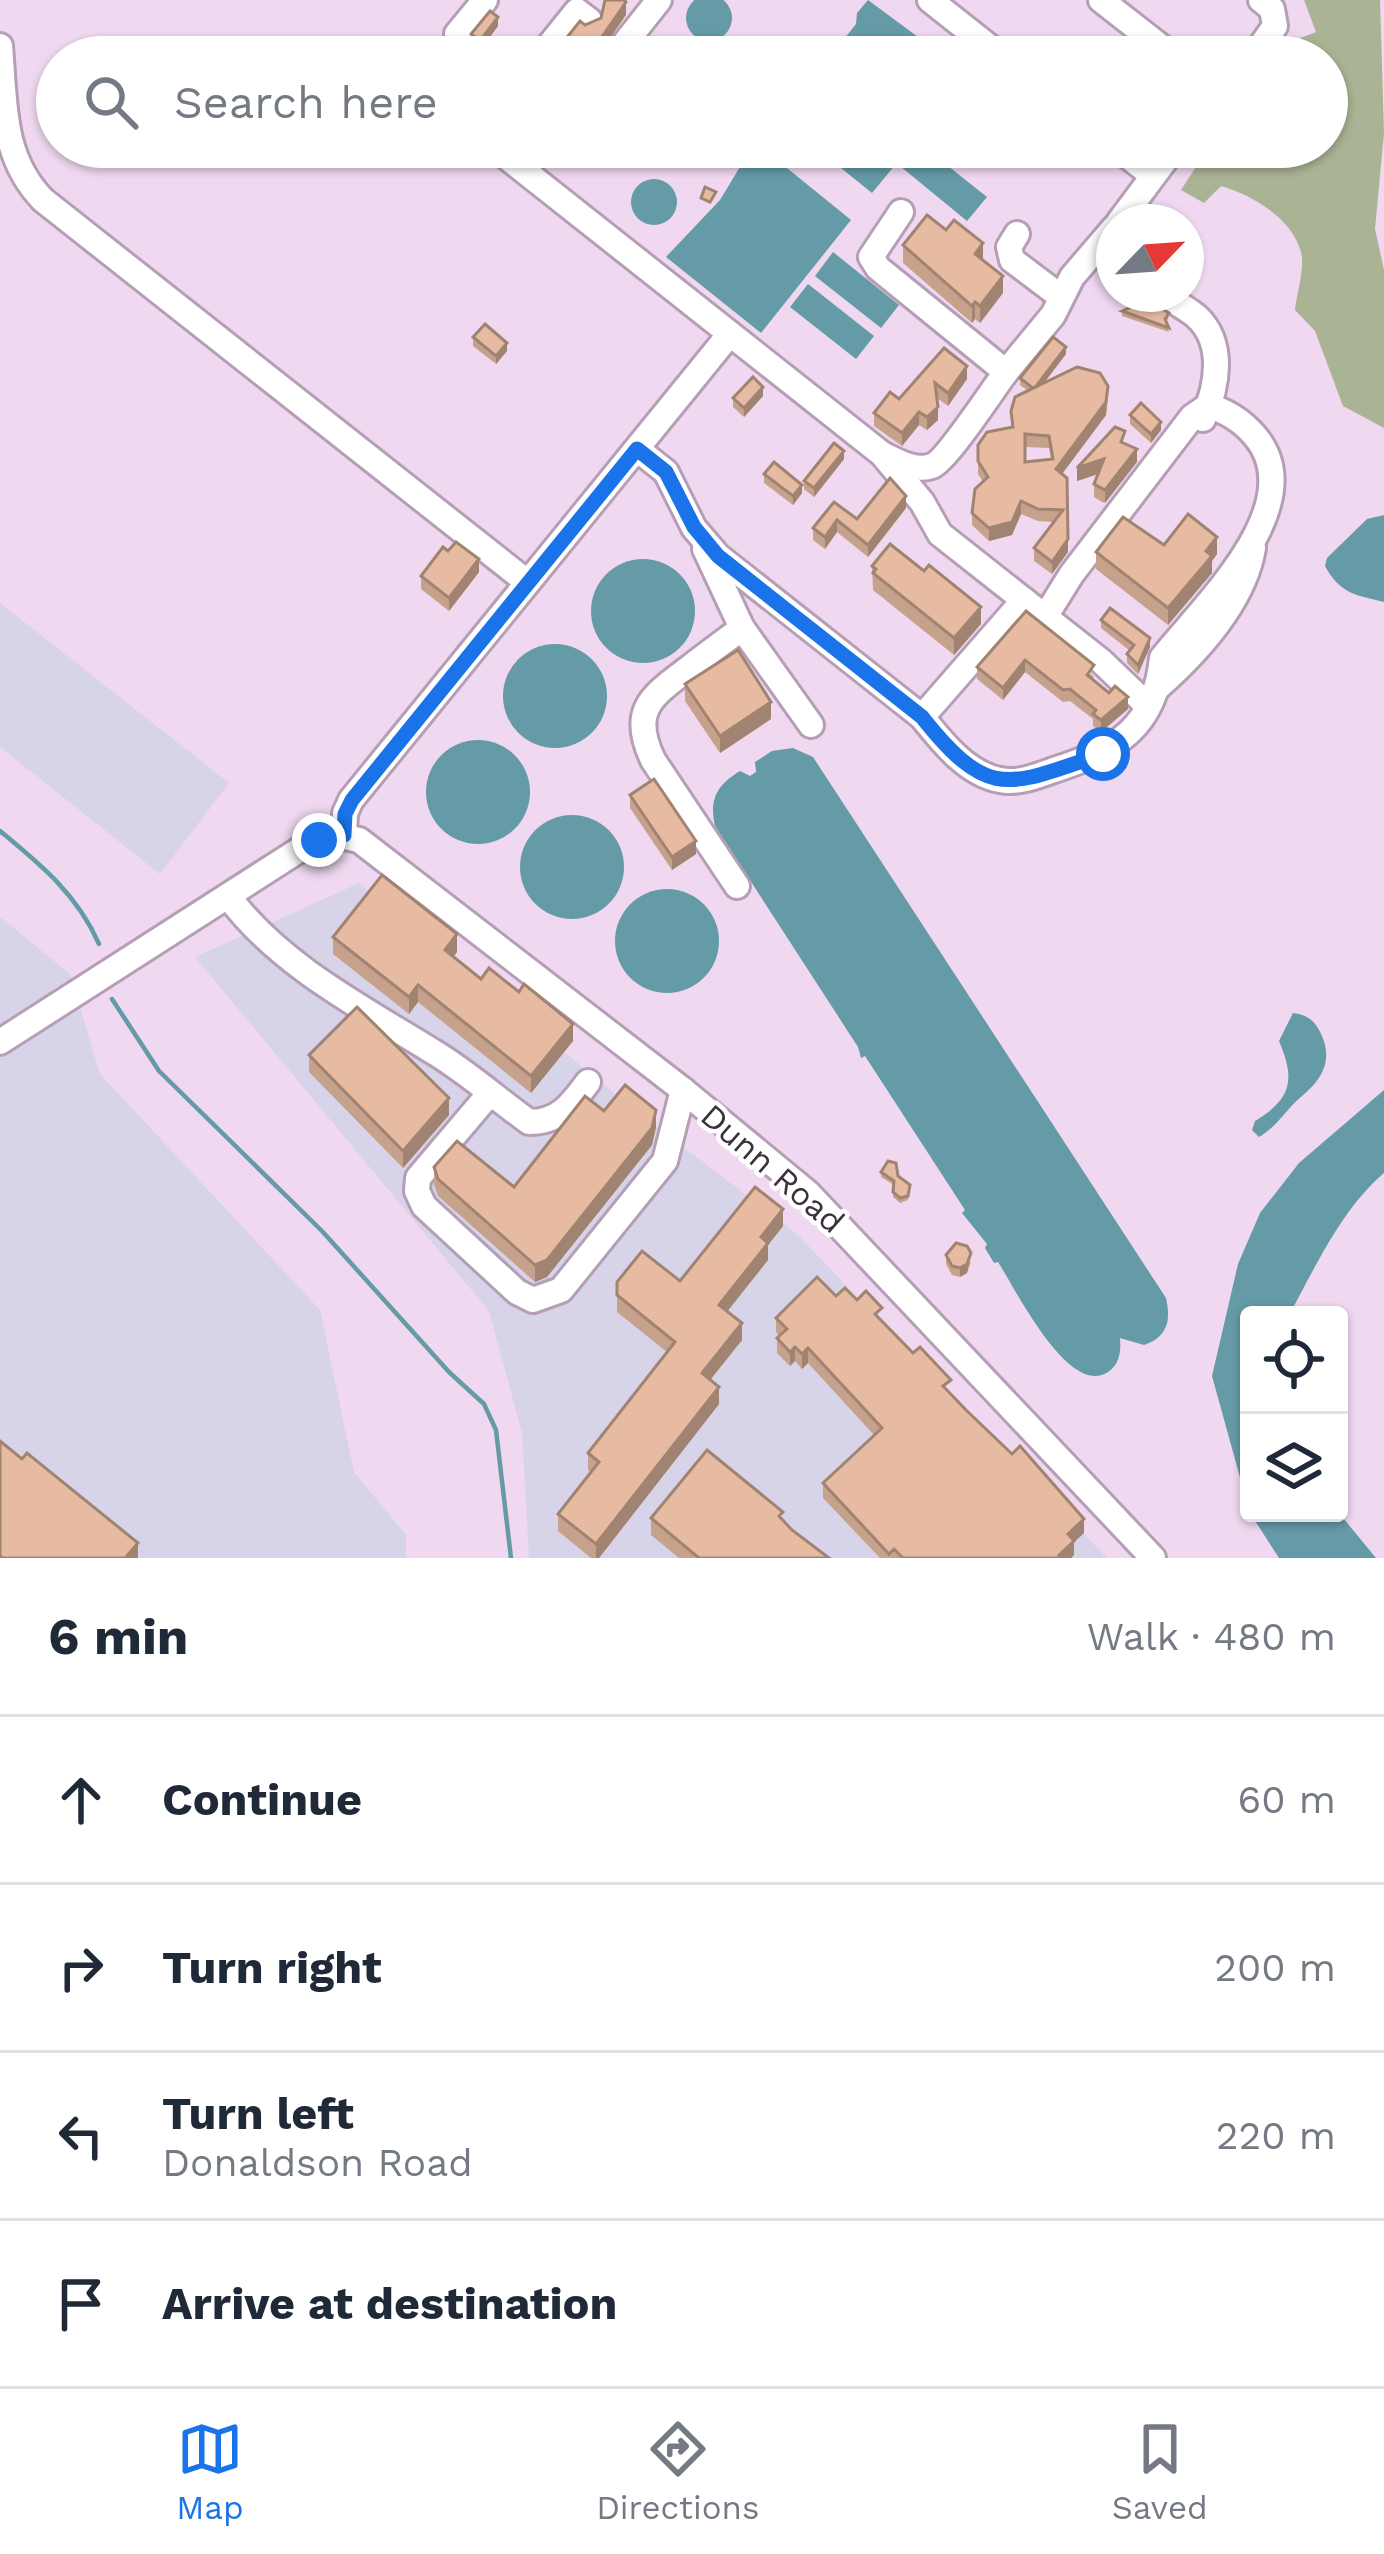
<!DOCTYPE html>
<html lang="en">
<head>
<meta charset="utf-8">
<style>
	:root { --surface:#fff; --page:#f6f6f7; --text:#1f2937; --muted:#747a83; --line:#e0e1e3; --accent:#1a73e8 }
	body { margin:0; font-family:"Work Sans",sans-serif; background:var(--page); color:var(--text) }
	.controls { position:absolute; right:36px; bottom:36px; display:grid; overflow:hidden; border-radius:12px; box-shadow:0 3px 9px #0004 }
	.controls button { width:108px; height:108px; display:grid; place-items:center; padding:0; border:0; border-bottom:3px solid var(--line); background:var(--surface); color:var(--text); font:60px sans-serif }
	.compass { position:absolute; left:1096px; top:204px; width:108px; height:108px; border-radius:50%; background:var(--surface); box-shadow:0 3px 9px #0004; rotate:65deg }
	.stop { position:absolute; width:36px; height:36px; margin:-27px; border:9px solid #1a73e8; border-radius:50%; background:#fff }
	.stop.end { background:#1a73e8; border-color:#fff; box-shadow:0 3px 12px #0008 }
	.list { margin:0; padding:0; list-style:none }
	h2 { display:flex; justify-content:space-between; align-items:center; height:156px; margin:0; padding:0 48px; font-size:51px }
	h2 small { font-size:39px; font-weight:400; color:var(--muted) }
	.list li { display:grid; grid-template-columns:78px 1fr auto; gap:36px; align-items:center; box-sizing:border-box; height:168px; padding:0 48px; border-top:3px solid var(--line) }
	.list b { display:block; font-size:45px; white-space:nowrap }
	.list p { margin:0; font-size:39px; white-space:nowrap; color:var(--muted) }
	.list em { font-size:39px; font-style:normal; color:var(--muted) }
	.icon { flex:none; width:66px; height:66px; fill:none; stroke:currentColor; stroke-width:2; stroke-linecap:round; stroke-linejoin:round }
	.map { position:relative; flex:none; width:1384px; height:1558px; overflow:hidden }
	.search { position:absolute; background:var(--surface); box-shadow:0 3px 9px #0004; left:36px; right:36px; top:36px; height:132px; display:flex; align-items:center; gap:30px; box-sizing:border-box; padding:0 42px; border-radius:66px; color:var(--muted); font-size:45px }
	.sheet { height:828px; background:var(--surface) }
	nav { display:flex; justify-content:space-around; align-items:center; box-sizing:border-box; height:168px; border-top:3px solid var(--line); background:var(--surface); font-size:33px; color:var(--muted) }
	nav a { display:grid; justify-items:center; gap:6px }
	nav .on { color:var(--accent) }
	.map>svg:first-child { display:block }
</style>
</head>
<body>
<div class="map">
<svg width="1384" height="1558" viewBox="0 0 1384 1558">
	<rect width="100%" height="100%" fill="#efd8f0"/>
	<g fill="#d7d4ea">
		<polygon points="0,603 229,783 160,874 0,747"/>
		<polygon points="359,883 625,1102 797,1234 1107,1558 529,1558 522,1433 489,1311 195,957"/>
		<polygon points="0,917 70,974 100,1074 320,1310 354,1472 406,1535 406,1558 0,1558"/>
	</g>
	<path fill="#aab394" d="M1304,0H1380L1384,133L1375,229L1384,270V428L1343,406L1315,331L1295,310C1297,292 1305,268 1301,252C1292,218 1252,195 1221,186L1204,203L1181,190L1209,147H1327V57H1278L1293,41L1316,32Z"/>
	<g fill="#649ba7">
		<circle cx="709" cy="18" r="23"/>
		<polygon points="868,0 945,57 830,57 856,24 857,13"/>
		<polygon points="752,147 761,147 851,220 761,333 666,257 720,200"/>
		<polygon points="815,147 910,147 872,193"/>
		<polygon points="916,147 924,147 987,197 967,221 900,166"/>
		<circle cx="654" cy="202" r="23"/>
		<polygon points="833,252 899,305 881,328 815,276"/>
		<polygon points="808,284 874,336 856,359 790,307"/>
		<path d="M1384,515V602C1356,595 1340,594 1325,566L1327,558L1367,519Z"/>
		<circle cx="643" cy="611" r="52"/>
		<circle cx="555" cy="696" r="52"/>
		<circle cx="478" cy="792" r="52"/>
		<path d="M793,748L813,757L1166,1298C1171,1320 1168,1337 1144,1345L1120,1338C1121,1351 1120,1364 1108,1372C1069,1398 1016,1290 998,1262L994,1263L985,1248L987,1244L962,1213L965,1210L865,1056L861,1058L858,1047L715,826C709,799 717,785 740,771L750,776L756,772L755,762L772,751Z"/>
		<circle cx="572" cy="867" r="52"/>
		<circle cx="667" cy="941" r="52"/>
		<path d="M1293,1013C1309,1015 1316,1022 1322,1036C1333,1062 1321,1080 1302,1096C1286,1109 1278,1126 1259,1137L1252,1130L1255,1121C1291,1099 1296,1081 1279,1041Z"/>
		<path d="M1384,1090V1173C1341,1210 1316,1266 1289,1315H1249V1510L1212,1376L1238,1264L1260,1213L1299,1163Z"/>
		<polygon points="1250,1513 1339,1513 1376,1558 1279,1558"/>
	</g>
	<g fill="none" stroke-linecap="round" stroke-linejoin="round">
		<g stroke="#649ba7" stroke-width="4.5">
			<path d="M0,831C41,865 77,894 99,944"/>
			<polyline points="112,999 159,1071 322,1231 449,1372 484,1404 496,1430 511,1558"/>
		</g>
		<defs>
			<g id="minor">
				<polyline points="930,0 1002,57"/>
				<polyline points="1101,0 1174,57"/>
				<polyline points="457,34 485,0"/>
				<path d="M0,46C5,103 1,157 43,200L527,582"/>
				<polyline points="540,57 577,11 589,20"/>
				<polyline points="614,57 659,0"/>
				<polyline points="1253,57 1275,26 1272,9 1261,0"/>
				<polyline points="494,147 882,454 922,502 940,534 1101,661 1148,706"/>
				<polyline points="1116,147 1152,175"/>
				<polyline points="524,170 543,147"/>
				<polyline points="1119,222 1175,147"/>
				<polyline points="1017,234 1009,247 1012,260 1061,297"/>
				<path d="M1162,294C1173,301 1186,308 1196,316C1226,343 1217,388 1203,419"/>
				<polyline points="1006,372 1053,315 1072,277 1114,228"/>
				<path d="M637,449L666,472L694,528L718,556L922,717C942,742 967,774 1000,780C1018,784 1037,776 1054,770C1115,750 1155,729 1162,658C1203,606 1313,504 1255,436C1243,422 1227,411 1208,406L1192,417L1071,575L1045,617"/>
				<path d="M884,455C898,462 916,472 932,466C947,460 993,389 1006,372L878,268L871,257L901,212"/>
				<polyline points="705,549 742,628 811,725"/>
				<path d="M1156,689C1197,653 1244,602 1253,548"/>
				<polyline points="922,717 1024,600"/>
				<polyline points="344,835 345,813 351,800 729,335"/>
				<path d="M737,886L653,760C629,710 652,696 689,668C707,654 725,641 742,628"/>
				<path d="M228,896C279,965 361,1007 432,1051C466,1071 497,1099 529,1122C559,1122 571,1105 588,1082"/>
				<polyline points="0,1042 310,843 336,835 359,840 683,1090 808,1193 1153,1558"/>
				<polyline points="490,1093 418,1178 417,1191 424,1206 517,1292 533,1300 561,1290 665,1161 683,1090"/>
			</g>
		</defs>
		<use href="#minor" stroke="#b59fb6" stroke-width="30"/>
		<use href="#minor" stroke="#fff" stroke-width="24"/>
	</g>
	<g fill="#c6a18b" fill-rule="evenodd">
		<polygon points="498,26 480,50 471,43 471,34"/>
		<polygon points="903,245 983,260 1003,293 980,323 975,319 972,323 903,263"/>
		<polygon points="1151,310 1169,318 1166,321 1169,332 1122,316 1122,311"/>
		<polygon points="473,337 507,351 496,364 473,346"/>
		<polygon points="944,348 967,379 948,406 937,398 938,420 927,430 919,425 902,446 874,426 874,413 899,399"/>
		<path d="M1066,354L1044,383L1108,399L1106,415L1062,474L1068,552L1052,574L1034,561V548L1054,522L1038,521L1021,514L1012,535L989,541L972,525V513L983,482L978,474V445L1011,427V411L1028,391L1020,385V378ZM1025,447L1049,448L1051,459L1025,462Z"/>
		<polygon points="763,396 744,417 733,407 733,398"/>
		<polygon points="1130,415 1161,430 1151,443 1130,424"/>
		<polygon points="1125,443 1137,462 1105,503 1102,502 1094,497 1094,484 1098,474 1077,481"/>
		<polygon points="844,459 814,497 804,489 804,481"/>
		<polygon points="764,474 802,493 793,505 764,483"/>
		<polygon points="834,502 857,519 906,508 868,557 837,532 825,549 813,540 813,528"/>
		<polygon points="1164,545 1217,554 1212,561 1212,573 1168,625 1096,569 1096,552"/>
		<polygon points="872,566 981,624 954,655 873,590"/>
		<polygon points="479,572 449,611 421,589 421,576"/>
		<polygon points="1026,611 1094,677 1092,680 1128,709 1101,732 1093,726 1093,719 1070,701 1063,702 1025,672 1003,700 977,679 977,667"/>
		<polygon points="1101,620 1150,647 1138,674 1127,663 1127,654 1130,651 1101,628"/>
		<polygon points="685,684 771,719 720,753 685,701"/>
		<polygon points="630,795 696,854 672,870 630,808"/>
		<polygon points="333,937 457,952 454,956 481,979 573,1041 531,1093 418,1002 409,1014 333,954"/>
		<polygon points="309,1055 449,1115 403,1168 309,1072"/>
		<polygon points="604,1111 656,1127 652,1145 547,1277 535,1282 438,1196 434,1185 434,1167 514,1187"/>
		<polygon points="881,1172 898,1176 910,1185 908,1200 900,1203 893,1197 894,1185 881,1177"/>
		<polygon points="783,1226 768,1245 768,1260 727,1311 742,1340 710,1380 719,1404 599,1558 591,1558 558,1531 558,1514 591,1472 588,1470 588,1453 667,1352 617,1312 617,1282 680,1281"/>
		<polygon points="946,1255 971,1262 967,1273 960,1277 952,1275 946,1264"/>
		<polygon points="836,1296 882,1320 1084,1533 1074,1542 1074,1555 1071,1558 880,1558 823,1498 823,1483 874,1435 808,1363 802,1369 795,1361 790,1366 777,1353 777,1338 779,1336 776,1332 776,1318"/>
		<polygon points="651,1518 783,1521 792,1530 829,1558 679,1558 651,1535"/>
	</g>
	<g fill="#a18371">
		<polygon points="626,2 626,15 597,57 588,57"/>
		<polygon points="498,17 498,26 480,50 480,41"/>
		<polygon points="983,243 983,260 975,254"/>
		<polygon points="1003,276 1003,293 980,323 980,306"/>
		<polygon points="975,302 975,319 972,323 972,306"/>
		<polygon points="507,343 507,351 496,364 496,356"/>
		<polygon points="1066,347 1066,354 1034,396 1034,389"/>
		<polygon points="967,366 967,379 948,406 948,393"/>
		<polygon points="1108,386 1106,415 1056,482 1056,469"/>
		<polygon points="763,387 763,396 744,417 744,408"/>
		<polygon points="938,407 938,420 927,430 927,417"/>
		<polygon points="919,412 919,425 902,446 902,433"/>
		<polygon points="1161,422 1161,430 1151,443 1151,434"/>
		<polygon points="1137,449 1137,462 1105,503 1105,490"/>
		<polygon points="844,451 844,459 814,497 814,488"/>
		<polygon points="1104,459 1104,472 1077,481 1077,468"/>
		<polygon points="802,485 802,493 793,505 793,496"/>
		<polygon points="906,496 906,508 868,557 868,545"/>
		<polygon points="1021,501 1021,514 1012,535 989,541 989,528"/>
		<polygon points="837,520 837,532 825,549 825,537"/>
		<polygon points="1217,537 1217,554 1212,561 1212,573 1168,625 1168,608"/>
		<polygon points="1068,539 1068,552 1052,574 1052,562"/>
		<polygon points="479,559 479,572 449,611 449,598"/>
		<polygon points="981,607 981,624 954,655 954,638"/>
		<polygon points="1150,638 1150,647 1138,674 1138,665"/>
		<polygon points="1025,660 1025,672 1003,700 1003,688"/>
		<polygon points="1128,697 1128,709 1101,732 1101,720"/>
		<polygon points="771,702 771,719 720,753 720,736"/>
		<polygon points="696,841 696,854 672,870 672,857"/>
		<polygon points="457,934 457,952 445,967 445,950"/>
		<polygon points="418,985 418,1002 409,1014 409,997"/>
		<polygon points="573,1024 573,1041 531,1093 531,1076"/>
		<polygon points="449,1098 449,1115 403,1168 403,1151"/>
		<polygon points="656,1110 656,1127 652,1145 547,1277 535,1282 535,1265"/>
		<polygon points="783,1209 783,1226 768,1245 768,1260 719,1322 719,1305 761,1237"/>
		<polygon points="971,1253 967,1273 960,1277 960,1268"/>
		<polygon points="742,1323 742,1340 702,1390 702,1373"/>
		<polygon points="795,1347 795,1361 790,1366 790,1352"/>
		<polygon points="808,1348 808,1363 802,1369 802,1354"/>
		<polygon points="719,1387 719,1404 599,1558 596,1558 596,1544"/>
		<polygon points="1084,1519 1084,1533 1074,1542 1074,1555 1071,1558 1059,1558 1068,1534"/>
		<polygon points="138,1543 138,1558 125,1558"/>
	</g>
	<g fill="#e6bba2" stroke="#a18371" stroke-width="3" fill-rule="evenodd">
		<polygon points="605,0 624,0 626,2 588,57 563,57 556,51 580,21 585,25 601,18"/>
		<polygon points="490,11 498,17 480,41 471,34"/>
		<polygon points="661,40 684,49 677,57 659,57 652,52"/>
		<polygon points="705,187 716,192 710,202 701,198"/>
		<polygon points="927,215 946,230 954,220 983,243 975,254 1003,276 980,306 975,302 972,306 903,245"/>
		<polygon points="1146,294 1151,310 1161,308 1169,313 1165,319 1169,328 1122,311 1138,304"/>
		<polygon points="485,324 507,343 496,356 473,337"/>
		<polygon points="1053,337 1066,347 1034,389 1020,378"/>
		<polygon points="944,348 967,366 948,393 935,383 938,407 927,417 919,412 902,433 874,413 890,392 899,399"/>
		<path d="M1077,367L1100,373L1108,386L1106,402L1056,469L1067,478L1068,539L1052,562L1034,548L1063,510L1038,509L1021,501L1012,522L989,528L972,513L975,489L988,477L978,461V445L987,432L1013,427L1011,411L1015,397ZM1025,434L1049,436L1053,459L1025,462Z"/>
		<polygon points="753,377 763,387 744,408 733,398"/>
		<polygon points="1141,403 1161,422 1151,434 1130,415"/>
		<polygon points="1115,427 1125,431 1121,442 1137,449 1105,490 1094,484 1104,459 1077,468"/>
		<polygon points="834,443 844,451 814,488 804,481"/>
		<polygon points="774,462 802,485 793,496 764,474"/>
		<polygon points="890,478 906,496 868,545 837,520 825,537 813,528 834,502 857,519"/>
		<polygon points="1188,514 1217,537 1206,551 1212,556 1168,608 1096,552 1123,517 1164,545"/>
		<polygon points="456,542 479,559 449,598 421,576 443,547 448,551"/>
		<polygon points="890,544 924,571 929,565 981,607 954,638 873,573 876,569 872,566"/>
		<polygon points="1110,608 1150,638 1138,665 1127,654 1134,645 1101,620"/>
		<polygon points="1026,611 1094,665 1087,675 1109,693 1115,686 1128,697 1101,720 1093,714 1096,710 1070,689 1063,690 1025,660 1003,688 977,667"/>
		<polygon points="738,650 771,702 720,736 685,684"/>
		<polygon points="654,779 696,841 672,857 630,795"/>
		<polygon points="382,875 457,934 445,950 481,979 489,968 519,992 524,984 573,1024 531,1076 418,985 409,997 333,937"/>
		<polygon points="357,1007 449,1098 403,1151 309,1055"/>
		<polygon points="625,1085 656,1110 652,1128 547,1260 535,1265 438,1179 434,1167 457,1141 514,1187 585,1096 604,1111"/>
		<polygon points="888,1161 896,1163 898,1176 910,1185 908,1196 900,1198 893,1192 894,1181 881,1172"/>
		<polygon points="755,1187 783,1209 761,1237 768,1243 719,1305 742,1323 702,1373 719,1387 596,1544 558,1514 599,1462 588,1453 675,1342 617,1295 617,1282 642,1251 680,1281"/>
		<polygon points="956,1243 967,1246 971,1253 967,1264 960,1268 952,1266 946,1255"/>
		<polygon points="817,1277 836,1296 845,1288 857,1300 866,1291 882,1308 875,1314 913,1353 920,1347 951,1380 943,1386 966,1410 1012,1454 1020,1446 1084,1519 1068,1534 1074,1541 1059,1555 1063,1558 903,1558 894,1549 889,1554 823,1483 882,1428 808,1348 802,1354 795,1347 790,1352 777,1338 787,1329 776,1318"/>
		<polygon points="0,1441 22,1459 27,1453 138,1543 125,1558 3,1558 0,1556"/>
		<polygon points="707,1450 783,1512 779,1516 792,1530 829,1558 699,1558 651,1518"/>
	</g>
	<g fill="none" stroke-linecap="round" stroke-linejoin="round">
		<path stroke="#1a73e8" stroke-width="15" d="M319,840L344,835L345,814L352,800L637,449L666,472L694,527L718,556L922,717C990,803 1010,785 1103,754"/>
	</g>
	<g text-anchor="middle" stroke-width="9" stroke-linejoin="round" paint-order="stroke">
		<g font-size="33" fill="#3a313b" stroke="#fff">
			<text transform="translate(773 1168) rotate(41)" y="12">Dunn Road</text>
		</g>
	</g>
</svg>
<div class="controls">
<button><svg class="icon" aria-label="locate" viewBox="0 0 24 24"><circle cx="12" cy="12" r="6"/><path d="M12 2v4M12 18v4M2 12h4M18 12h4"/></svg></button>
<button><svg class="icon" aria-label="layers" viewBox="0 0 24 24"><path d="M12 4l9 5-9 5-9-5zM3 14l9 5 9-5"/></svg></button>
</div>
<svg class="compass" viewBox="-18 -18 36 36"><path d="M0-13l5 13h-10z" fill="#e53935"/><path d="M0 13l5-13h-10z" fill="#747a83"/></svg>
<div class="stop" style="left:1103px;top:754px"></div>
<div class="stop end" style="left:319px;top:840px"></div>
<div class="search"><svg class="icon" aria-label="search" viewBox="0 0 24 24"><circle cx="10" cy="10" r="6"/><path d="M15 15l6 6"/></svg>Search here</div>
</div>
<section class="sheet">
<h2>6 min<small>Walk · 480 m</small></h2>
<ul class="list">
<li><svg class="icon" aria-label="ahead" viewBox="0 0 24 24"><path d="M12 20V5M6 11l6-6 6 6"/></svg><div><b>Continue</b></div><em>60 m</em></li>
<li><svg class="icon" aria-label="right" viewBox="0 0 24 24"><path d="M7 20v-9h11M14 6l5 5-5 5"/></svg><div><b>Turn right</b></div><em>200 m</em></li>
<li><svg class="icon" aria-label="left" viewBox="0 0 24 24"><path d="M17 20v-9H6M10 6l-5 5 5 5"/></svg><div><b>Turn left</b><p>Donaldson Road</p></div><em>220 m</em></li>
<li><svg class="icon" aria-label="arrive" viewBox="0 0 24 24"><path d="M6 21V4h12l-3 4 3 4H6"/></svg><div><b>Arrive at destination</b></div></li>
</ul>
</section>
<nav>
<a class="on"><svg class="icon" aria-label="map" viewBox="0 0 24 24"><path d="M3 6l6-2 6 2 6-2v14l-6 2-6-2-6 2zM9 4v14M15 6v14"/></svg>Map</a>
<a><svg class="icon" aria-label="directions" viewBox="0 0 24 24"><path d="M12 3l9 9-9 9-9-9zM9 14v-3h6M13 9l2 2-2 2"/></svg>Directions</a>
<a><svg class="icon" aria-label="saved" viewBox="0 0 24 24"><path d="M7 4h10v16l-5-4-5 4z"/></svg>Saved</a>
</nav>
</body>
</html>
